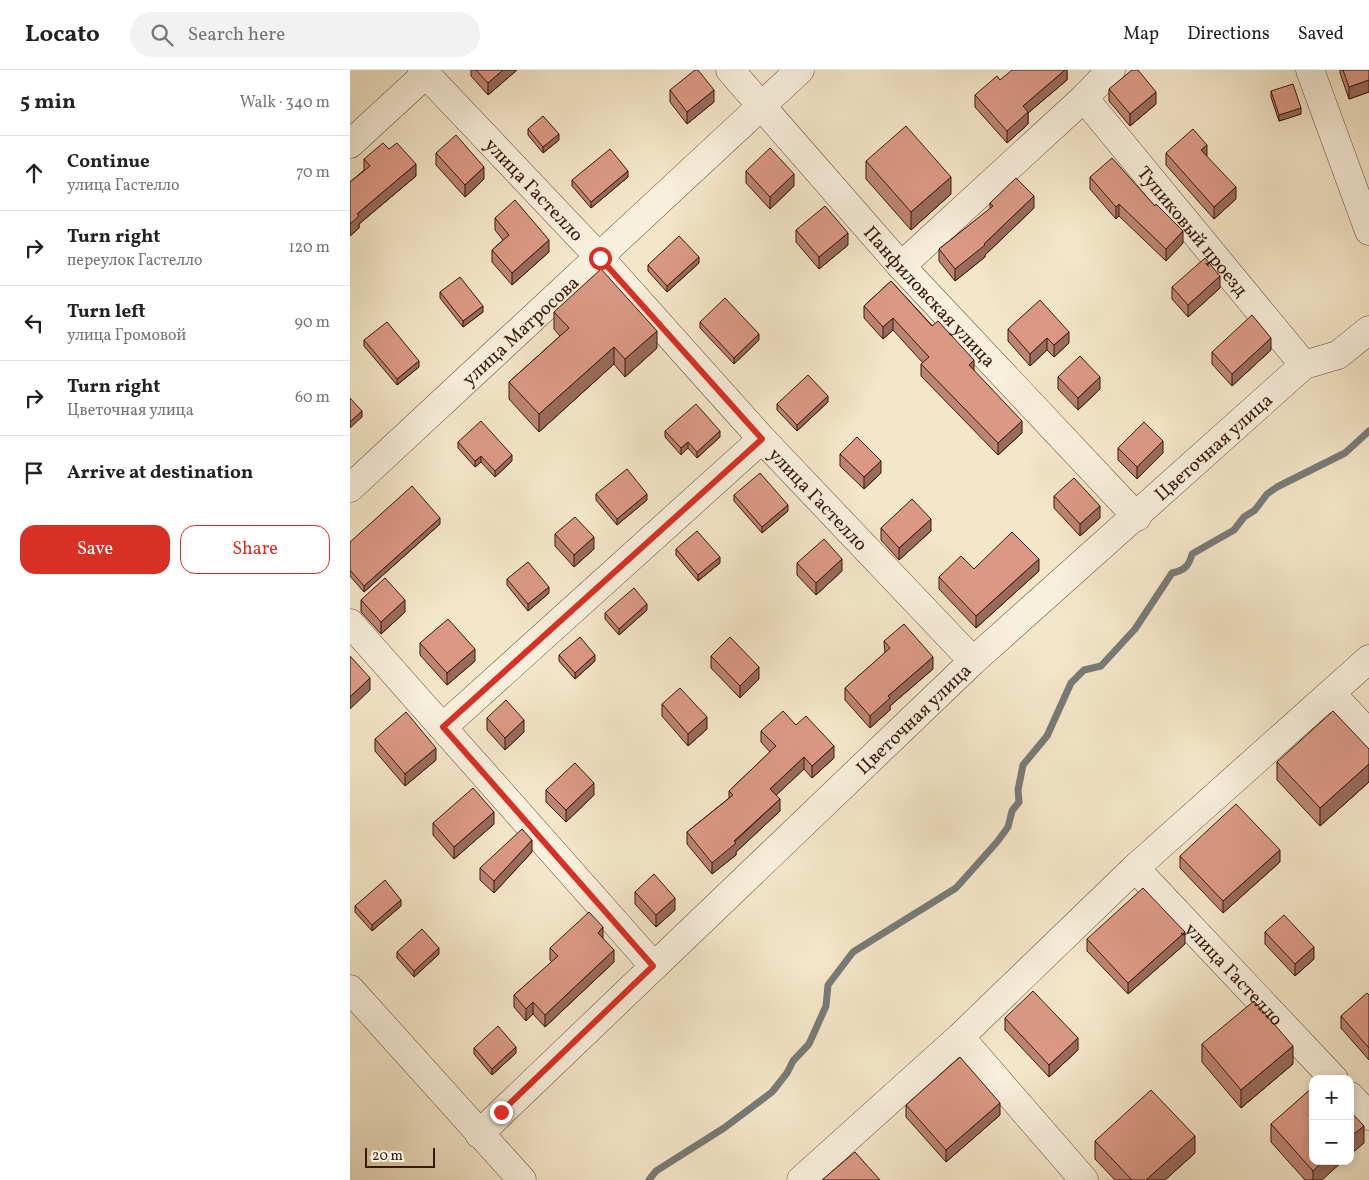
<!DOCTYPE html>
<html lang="en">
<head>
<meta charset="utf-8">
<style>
	:root { --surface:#fff; --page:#f2f2f2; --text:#222; --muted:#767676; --line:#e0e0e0; --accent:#d93025 }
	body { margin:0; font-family:Vollkorn,serif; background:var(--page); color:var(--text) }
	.controls { position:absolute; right:15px; bottom:15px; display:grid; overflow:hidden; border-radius:10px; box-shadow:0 2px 8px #0003 }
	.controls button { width:45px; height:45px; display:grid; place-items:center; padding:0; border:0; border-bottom:1px solid var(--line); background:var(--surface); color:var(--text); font:25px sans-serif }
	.scale { position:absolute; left:15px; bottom:12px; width:70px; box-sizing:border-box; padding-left:5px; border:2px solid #3a190a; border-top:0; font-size:14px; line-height:18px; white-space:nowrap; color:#3a190a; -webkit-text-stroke:4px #f8efdc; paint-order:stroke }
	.stop { position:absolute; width:15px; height:15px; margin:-11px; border:4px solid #d93025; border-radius:50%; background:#fff }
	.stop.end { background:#d93025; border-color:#fff; box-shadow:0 1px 5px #0008 }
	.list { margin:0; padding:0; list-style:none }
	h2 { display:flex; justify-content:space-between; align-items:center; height:65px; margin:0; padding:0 20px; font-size:21px }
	h2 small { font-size:16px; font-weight:400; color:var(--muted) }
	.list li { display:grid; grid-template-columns:32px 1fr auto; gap:15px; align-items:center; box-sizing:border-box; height:75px; padding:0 20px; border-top:1px solid var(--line) }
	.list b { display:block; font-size:19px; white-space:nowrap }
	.list p { margin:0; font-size:16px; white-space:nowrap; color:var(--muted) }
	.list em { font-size:16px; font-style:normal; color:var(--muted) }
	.actions { display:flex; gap:10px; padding:15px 20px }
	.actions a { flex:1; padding:11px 0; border:1px solid var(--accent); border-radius:15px; text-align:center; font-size:18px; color:var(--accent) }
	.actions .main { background:var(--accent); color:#fff }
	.icon { flex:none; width:28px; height:28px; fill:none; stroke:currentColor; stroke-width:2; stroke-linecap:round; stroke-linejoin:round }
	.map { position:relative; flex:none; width:1019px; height:1110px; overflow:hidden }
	header { display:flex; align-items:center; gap:30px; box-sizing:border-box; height:70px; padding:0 25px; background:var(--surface); border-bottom:1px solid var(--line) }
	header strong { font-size:24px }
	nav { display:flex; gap:28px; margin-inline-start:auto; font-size:18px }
	.search { width:350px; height:45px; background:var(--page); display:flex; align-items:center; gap:12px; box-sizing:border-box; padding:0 18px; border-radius:28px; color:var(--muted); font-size:19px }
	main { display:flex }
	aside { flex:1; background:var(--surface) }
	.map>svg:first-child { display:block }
</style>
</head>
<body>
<header>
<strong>Locato</strong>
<div class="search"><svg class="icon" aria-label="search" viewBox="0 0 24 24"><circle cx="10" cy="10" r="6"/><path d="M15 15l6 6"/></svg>Search here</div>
<nav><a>Map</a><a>Directions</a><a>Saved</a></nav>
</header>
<main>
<aside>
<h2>5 min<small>Walk · 340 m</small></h2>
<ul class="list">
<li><svg class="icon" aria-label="ahead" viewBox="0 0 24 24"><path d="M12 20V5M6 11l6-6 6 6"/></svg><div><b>Continue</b><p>улица Гастелло</p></div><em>70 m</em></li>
<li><svg class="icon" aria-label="right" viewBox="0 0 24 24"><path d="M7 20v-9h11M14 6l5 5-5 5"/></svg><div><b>Turn right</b><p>переулок Гастелло</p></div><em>120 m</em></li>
<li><svg class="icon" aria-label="left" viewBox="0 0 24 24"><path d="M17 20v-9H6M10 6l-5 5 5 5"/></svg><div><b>Turn left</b><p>улица Громовой</p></div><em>90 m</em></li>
<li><svg class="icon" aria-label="right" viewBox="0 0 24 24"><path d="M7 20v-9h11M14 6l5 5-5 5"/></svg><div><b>Turn right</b><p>Цветочная улица</p></div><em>60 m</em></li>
<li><svg class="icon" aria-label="arrive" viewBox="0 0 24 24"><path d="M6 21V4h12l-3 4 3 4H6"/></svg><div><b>Arrive at destination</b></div></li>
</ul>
<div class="actions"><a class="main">Save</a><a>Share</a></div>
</aside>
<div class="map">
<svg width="1019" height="1110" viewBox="0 0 1019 1110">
	<rect width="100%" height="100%" fill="#f4e6c9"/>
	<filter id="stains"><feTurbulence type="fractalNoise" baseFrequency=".004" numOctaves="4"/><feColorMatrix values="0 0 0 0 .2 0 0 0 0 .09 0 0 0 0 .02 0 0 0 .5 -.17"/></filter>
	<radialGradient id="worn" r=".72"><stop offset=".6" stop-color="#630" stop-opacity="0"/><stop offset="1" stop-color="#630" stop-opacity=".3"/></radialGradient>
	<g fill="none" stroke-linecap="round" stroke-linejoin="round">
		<path stroke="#787b78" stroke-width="7" d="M299,1110L306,1101L374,1058L422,1022L437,1003L443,991L459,974L476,936L478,915L503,882L606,818L647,772L658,757L662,741L669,732L668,720L673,695L697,666L721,613L734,600L751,596L785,559L822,503C835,500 839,496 842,484L884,460L894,447L905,440L917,424L927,417L995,383L1019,361"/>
		<defs>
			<g id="minor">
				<path id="s1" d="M72,0L250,188L412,369L623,591"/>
				<path id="s2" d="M380,0L551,196L787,447"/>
				<polyline points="960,0 1019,161"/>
				<path id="s3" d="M734,28L954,295"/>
				<polyline points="0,74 76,4"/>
				<polyline points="551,196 734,28 761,0"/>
				<path id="s4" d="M0,418L450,0"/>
				<polyline points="0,553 303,895"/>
				<polyline points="981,623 1019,664"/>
				<polyline points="93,657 412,369"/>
				<path id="s5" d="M785,798L984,1009"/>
				<polyline points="0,919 172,1110"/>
				<polyline points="610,967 734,1110"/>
				<polyline points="1000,1026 1019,1046"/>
				<path id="s6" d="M129,1064L623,591L954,295L988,285L1019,260"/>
				<polyline points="451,1110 610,967 785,798 1019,589"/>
			</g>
		</defs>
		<use href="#minor" stroke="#684c3a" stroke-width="29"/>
		<use href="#minor" stroke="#f8efdc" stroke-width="28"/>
	</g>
	<g fill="#bc8472" stroke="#3a190a">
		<polygon points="121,0 167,0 138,25 121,6"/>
		<polygon points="717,0 717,10 678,43 678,54 657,73 625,37 625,25 650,10"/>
		<polygon points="990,0 1019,0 1019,22 999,29 990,3"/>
		<polygon points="759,19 806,34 780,56 759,31"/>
		<polygon points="320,20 364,32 337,54 320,32"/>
		<polygon points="921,21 951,44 929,51 921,27"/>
		<polygon points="178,59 209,70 193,83 178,65"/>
		<polygon points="39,79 66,106 9,154 9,158 0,166 0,112 14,100 14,89"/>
		<polygon points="86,83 134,109 115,127 86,95"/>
		<polygon points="816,83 886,129 864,149 816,95"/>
		<polygon points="516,91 601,124 561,160 516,109"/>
		<polygon points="396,101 444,116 420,139 396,113"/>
		<polygon points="278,107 241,138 222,116 222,110"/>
		<polygon points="740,107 833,173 816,191 769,146 766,149 740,119"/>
		<polygon points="640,133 684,138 635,185 635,187 605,211 589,191 589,179 640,139"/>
		<polygon points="145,148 199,182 162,215 142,192 142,180 153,170 145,160"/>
		<polygon points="446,160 498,175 469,199 446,172"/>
		<polygon points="349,193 317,222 298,201 298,195"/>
		<polygon points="541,211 624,301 672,363 648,385 571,306 571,294 573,293 543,260 533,269 514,248 514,236"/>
		<polygon points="822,217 870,218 838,247 822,229"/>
		<polygon points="90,222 133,242 113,257 90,228"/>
		<polygon points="204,242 307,278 275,307 264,294 189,362 159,329 159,312 210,266 204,259"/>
		<polygon points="350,252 409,270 384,294 350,258"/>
		<polygon points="658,259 719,273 704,287 697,280 680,296 658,271"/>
		<polygon points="14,270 69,297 47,315 14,276"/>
		<polygon points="921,280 882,316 862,294 862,282"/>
		<polygon points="708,307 750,319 728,340 708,319"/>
		<polygon points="478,332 447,361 427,340 427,334"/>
		<polygon points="315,361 370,367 347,388 338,378 331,385 315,367"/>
		<polygon points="108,372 162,391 145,407 131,392 125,397 108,378"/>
		<polygon points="768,378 813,383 787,409 768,390"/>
		<polygon points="490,384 531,403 514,419 490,396"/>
		<polygon points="246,424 297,430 267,455 246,430"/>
		<polygon points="384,425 438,441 412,463 384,431"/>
		<polygon points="704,426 750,448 730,466 704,438"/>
		<polygon points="90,454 14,522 0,506 0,472"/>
		<polygon points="531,458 581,461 549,490 531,470"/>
		<polygon points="205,464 244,479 224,497 205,476"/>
		<polygon points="326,479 370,493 348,511 326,485"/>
		<polygon points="447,493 492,501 466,525 447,505"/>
		<polygon points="624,499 689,501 626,558 589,519 589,507"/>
		<polygon points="157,509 199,523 178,541 157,515"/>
		<polygon points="11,530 55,542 31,564 11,542"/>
		<polygon points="297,540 269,565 255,549 255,543"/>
		<polygon points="534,571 583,599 540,636 540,640 520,658 495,630 495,618 535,583"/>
		<polygon points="70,573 125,591 97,615 70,585"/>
		<polygon points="209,585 245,591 225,609 209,591"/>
		<polygon points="361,586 409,609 390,628 361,598"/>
		<polygon points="312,634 357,659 338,676 312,646"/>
		<polygon points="137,648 174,662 155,680 137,660"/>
		<polygon points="446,655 484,688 462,708 454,699 426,725 430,741 386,782 386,785 362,804 337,774 337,762 379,728 379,721 420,682 411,672 411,661"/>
		<polygon points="25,669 86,690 55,716 25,681"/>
		<polygon points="1019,679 1019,712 970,756 927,710 927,692"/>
		<polygon points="196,720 244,725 216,752 196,732"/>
		<polygon points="83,753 144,754 104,789 83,765"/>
		<polygon points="182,782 144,823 130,810 130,798"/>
		<polygon points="830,786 930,792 873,843 830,798"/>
		<polygon points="285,822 325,840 306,857 285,834"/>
		<polygon points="5,836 51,836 22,861 5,842"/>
		<polygon points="915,862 964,889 945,906 915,874"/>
		<polygon points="253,868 264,892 195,957 183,944 176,951 164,937 164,925 202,892 200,890 200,878"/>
		<polygon points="737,869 835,874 778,924 737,881"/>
		<polygon points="47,882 89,884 64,907 47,888"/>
		<polygon points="1019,925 1019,990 991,958 991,946"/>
		<polygon points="655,948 728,980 699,1007 655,960"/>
		<polygon points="852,974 943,994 891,1038 852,992"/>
		<polygon points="124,978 166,983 142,1005 124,984"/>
		<polygon points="556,1035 650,1045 596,1092 556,1047"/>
		<polygon points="921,1054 972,1110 955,1110 921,1072"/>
		<polygon points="745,1071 845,1083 815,1110 765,1110 745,1089"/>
	</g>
	<g fill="#996b5d" stroke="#3a190a">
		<polygon points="153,0 167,0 138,25 138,13"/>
		<polygon points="715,0 717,0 717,10 678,43 678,54 657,73 657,61 673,36"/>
		<polygon points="1019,10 1019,22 999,29 999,17"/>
		<polygon points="364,20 364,32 337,54 337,42"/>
		<polygon points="806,22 806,34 780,56 780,44"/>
		<polygon points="951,38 951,44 929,51 929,45"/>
		<polygon points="209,64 209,70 193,83 193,77"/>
		<polygon points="857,75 857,86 851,80"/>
		<polygon points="66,94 66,106 9,154 9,158 0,166 0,154 7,144"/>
		<polygon points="134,97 134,109 115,127 115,115"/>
		<polygon points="278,101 278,107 241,138 241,132"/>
		<polygon points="444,104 444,116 420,139 420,127"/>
		<polygon points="601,107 601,124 561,160 561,142"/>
		<polygon points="886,117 886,129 864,149 864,137"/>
		<polygon points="684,126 684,138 635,185 635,187 605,211 605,199 634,174"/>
		<polygon points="769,134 769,146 766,149 766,137"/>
		<polygon points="833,161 833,173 816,191 816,179"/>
		<polygon points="498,163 498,175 469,199 469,187"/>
		<polygon points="199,170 199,182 162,215 162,203"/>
		<polygon points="349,187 349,193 317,222 317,216"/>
		<polygon points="870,206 870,218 838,247 838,235"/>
		<polygon points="133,236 133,242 113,257 113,251"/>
		<polygon points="543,248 543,260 533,269 533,257"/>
		<polygon points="307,261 307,278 275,307 275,289"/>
		<polygon points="719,262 719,273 704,287 704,275"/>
		<polygon points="409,264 409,270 384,294 384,288"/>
		<polygon points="697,268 697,280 680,296 680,284"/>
		<polygon points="921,268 921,280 882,316 882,304"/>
		<polygon points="264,277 264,294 189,362 189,344"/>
		<polygon points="624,290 624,302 619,295"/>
		<polygon points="69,291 69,297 47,315 47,309"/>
		<polygon points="750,307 750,319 728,340 728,328"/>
		<polygon points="478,326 478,332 447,361 447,355"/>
		<polygon points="12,341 12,347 0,358 0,352"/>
		<polygon points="672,351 672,363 648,385 648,373"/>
		<polygon points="370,361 370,367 347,388 347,382"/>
		<polygon points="813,371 813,383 787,409 787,397"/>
		<polygon points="338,372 338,378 331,385 331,378"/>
		<polygon points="162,385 162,391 145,407 145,401"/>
		<polygon points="131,386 131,392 125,397 125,391"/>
		<polygon points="531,391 531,403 514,419 514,407"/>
		<polygon points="297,424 297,430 267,455 267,449"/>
		<polygon points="438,435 438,441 412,463 412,457"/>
		<polygon points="750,436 750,448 730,466 730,454"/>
		<polygon points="90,448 90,454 14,522 14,516"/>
		<polygon points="581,449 581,461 549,490 549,478"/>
		<polygon points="244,467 244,479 224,497 224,485"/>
		<polygon points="370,487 370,493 348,511 348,505"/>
		<polygon points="492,489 492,501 466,525 466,513"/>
		<polygon points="689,489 689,501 626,558 626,546"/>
		<polygon points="199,517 199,523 178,541 178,534"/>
		<polygon points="55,530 55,542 31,564 31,552"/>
		<polygon points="297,534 297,540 269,565 269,559"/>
		<polygon points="125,579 125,591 97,615 97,603"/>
		<polygon points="245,585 245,591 225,609 225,603"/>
		<polygon points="583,587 583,599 540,636 540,640 520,658 520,646 538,626"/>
		<polygon points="409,597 409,609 390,628 390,616"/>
		<polygon points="20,608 20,620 0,639 0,627"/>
		<polygon points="357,647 357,659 338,676 338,664"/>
		<polygon points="174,650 174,662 155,680 155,668"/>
		<polygon points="484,676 484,688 462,708 462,696"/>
		<polygon points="86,678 86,690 55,716 55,704"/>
		<polygon points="454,687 454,699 420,731 420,719"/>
		<polygon points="1019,694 1019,712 970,756 970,738"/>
		<polygon points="244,713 244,725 216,752 216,740"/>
		<polygon points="430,729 430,741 386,782 386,785 362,804 362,793"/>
		<polygon points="144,742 144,754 104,789 104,777"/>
		<polygon points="182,770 182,782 144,823 144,811"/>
		<polygon points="930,780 930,792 873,843 873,831"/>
		<polygon points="325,828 325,840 306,857 306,845"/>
		<polygon points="51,830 51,836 22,861 22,855"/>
		<polygon points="253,857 253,869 248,863"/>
		<polygon points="835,862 835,874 778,924 778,913"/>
		<polygon points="964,877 964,889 945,906 945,894"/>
		<polygon points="89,878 89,884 64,907 64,901"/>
		<polygon points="264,880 264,892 195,957 195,945"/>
		<polygon points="183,932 183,944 176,951 176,939"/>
		<polygon points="728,968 728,980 699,1007 699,995"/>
		<polygon points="943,976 943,994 891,1038 891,1020"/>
		<polygon points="166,977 166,983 142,1005 142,999"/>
		<polygon points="650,1033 650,1045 596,1092 596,1080"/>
		<polygon points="1014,1056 1014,1073 1000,1085 1000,1067"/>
		<polygon points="845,1066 845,1083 815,1110 796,1110"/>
		<polygon points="973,1091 993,1091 972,1110 963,1110 963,1101"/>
	</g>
	<g fill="#db9985" stroke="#3a190a">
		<polygon points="126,0 153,0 138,13"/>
		<polygon points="345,0 348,0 364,20 337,42 320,20"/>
		<polygon points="662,0 715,0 673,36 678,42 657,61 625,25 647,6 650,10"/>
		<polygon points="782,0 788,0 806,22 780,44 759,19"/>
		<polygon points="993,0 1019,0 1019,10 999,17"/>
		<polygon points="943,14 951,38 929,45 921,21"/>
		<polygon points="193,46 209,64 193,77 178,59"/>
		<polygon points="556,56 601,107 561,142 516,91"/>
		<polygon points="843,59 857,75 851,80 886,117 864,137 816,83"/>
		<polygon points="106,65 134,97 115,115 86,83"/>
		<polygon points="33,73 39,79 47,73 66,94 7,144 9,146 0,154 0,112 20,96 14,89"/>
		<polygon points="420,78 444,104 420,127 396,101"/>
		<polygon points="260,79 278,101 241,132 222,110"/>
		<polygon points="762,88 805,136 806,134 833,161 816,179 769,134 766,137 740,107"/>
		<polygon points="666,108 684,126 634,174 635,175 605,199 589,179 643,136 640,133"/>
		<polygon points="165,130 199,170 162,203 142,180 159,165 145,148"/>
		<polygon points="475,136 498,163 469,187 446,160"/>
		<polygon points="329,166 349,187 317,216 298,195"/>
		<polygon points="855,188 870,206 838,235 822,217"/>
		<polygon points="251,199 307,261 275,289 264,277 189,344 159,312 219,258 204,242"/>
		<polygon points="110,207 133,236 113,251 90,222"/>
		<polygon points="541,211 582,256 588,251 624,290 619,295 672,351 648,373 571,294 579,287 543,248 533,257 514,236"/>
		<polygon points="375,228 409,264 384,288 350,252"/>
		<polygon points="690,230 719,262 704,275 697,268 680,284 658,259"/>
		<polygon points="902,245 921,268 882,304 862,282"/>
		<polygon points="37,252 69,291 47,309 14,270"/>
		<polygon points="730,286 750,307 728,328 708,307"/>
		<polygon points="458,305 478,326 447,355 427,334"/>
		<polygon points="0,328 12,341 0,352"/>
		<polygon points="346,334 370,361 347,382 338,372 331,378 315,361"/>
		<polygon points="131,351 162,385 145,401 131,386 125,391 108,372"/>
		<polygon points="794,352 813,371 787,397 768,378"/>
		<polygon points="507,367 531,391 514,407 490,384"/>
		<polygon points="277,399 297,424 267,449 246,424"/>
		<polygon points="410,403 438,435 412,457 384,425"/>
		<polygon points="724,408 750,436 730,454 704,426"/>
		<polygon points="62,416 90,448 14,516 0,500 0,472"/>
		<polygon points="562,429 581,449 549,478 531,458"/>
		<polygon points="225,447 244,467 224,485 205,464"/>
		<polygon points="347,461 370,487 348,505 326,479"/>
		<polygon points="662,462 689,489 626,546 589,507 611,486 624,499"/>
		<polygon points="474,469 492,489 466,513 447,493"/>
		<polygon points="178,492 199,517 178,534 157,509"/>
		<polygon points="35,508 55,530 31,552 11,530"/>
		<polygon points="284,518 297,534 269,559 255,543"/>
		<polygon points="98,549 125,579 97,603 70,573"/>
		<polygon points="554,554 583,587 538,626 540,628 520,646 495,618 540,578 534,571"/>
		<polygon points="230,567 245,585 225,603 209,585"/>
		<polygon points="380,567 409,597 390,616 361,586"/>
		<polygon points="0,586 20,608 0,627"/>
		<polygon points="330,618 357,647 338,664 312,634"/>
		<polygon points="156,630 174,650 155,668 137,648"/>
		<polygon points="433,641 446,655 456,646 484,676 462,696 454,687 420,719 430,729 384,771 386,773 362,793 337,762 383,725 379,721 426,676 411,661"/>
		<polygon points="983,641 1019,679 1019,694 970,738 927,692"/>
		<polygon points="56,642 86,678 55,704 25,669"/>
		<polygon points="225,693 244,713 216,740 196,720"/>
		<polygon points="123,718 144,742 104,777 83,753"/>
		<polygon points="886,734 930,780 873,831 830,786"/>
		<polygon points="172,759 182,770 144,811 130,798"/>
		<polygon points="304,804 325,828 306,845 285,822"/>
		<polygon points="35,810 51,830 22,855 5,836"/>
		<polygon points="793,818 835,862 778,913 737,869"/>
		<polygon points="239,842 253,857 248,863 264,880 195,945 183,932 176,939 164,925 208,886 200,878"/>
		<polygon points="934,845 964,877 945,894 915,862"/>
		<polygon points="72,859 89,878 64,901 47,882"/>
		<polygon points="683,921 728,968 699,995 655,948"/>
		<polygon points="1017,923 1019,925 1019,978 991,946"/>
		<polygon points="904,931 943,976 891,1020 852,974"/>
		<polygon points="148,956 166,977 142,999 124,978"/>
		<polygon points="610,987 650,1033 596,1080 556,1035"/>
		<polygon points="963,1017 963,1091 973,1091 963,1101 921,1054"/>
		<polygon points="801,1020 845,1066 796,1110 782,1110 745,1071"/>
		<polygon points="1000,1041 1014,1056 1000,1067"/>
		<polygon points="505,1082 530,1110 472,1110"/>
	</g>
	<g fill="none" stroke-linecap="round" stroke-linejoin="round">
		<polyline stroke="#d93025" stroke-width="6" points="151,1042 303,896 93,657 412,369 250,188"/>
	</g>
	<g text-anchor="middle" stroke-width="4" stroke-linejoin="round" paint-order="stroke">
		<g font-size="19" fill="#3a190a" stroke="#f8efdc">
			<text dy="7" stroke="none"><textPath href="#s1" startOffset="164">улица Гастелло</textPath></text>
			<text dy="7" stroke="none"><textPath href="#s3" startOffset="172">Тупиковый проезд</textPath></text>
			<text dy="7" stroke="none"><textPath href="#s2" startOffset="302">Панфиловская улица</textPath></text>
			<text dy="7" stroke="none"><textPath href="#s4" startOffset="232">улица Матросова</textPath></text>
			<text dy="7" stroke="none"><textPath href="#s6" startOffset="1006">Цветочная улица</textPath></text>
			<text dy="7" stroke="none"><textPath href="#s1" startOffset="584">улица Гастелло</textPath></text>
			<text dy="7" stroke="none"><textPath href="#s6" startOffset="601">Цветочная улица</textPath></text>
			<text dy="7" stroke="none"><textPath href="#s5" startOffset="145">улица Гастелло</textPath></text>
		</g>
	</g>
	<rect width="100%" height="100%" filter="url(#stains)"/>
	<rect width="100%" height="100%" fill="url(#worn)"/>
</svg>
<div class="controls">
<button>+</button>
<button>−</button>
</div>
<div class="scale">20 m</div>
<div class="stop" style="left:250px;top:188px"></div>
<div class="stop end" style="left:151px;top:1042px"></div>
</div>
</main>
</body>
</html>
